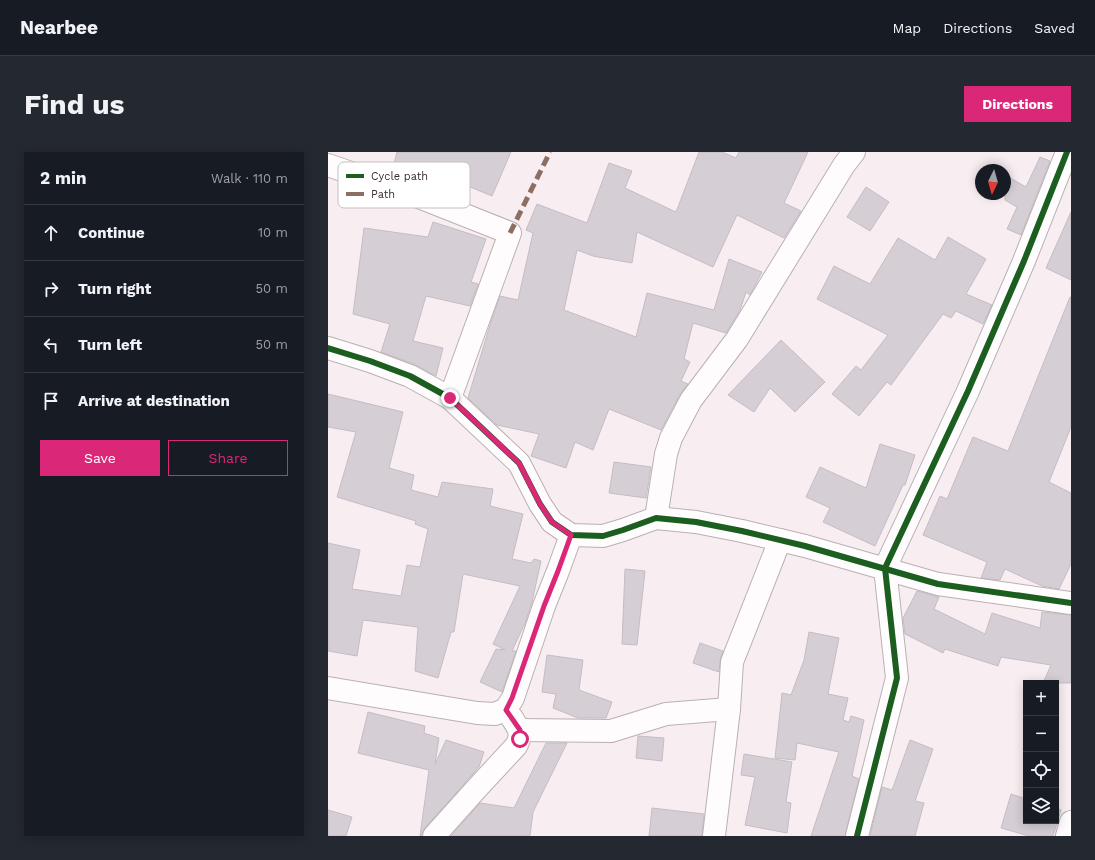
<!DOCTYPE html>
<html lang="en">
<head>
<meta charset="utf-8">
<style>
	:root { --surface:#171b24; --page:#242831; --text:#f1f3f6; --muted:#9ea1a6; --line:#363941; --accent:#db2777 }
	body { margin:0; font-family:"Work Sans",sans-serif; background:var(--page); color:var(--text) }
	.controls { position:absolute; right:12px; bottom:12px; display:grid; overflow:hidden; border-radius:0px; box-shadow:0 2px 10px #0003 }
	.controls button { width:36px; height:36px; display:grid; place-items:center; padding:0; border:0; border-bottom:1px solid var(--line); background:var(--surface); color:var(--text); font:20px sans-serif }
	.compass { position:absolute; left:647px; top:12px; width:36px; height:36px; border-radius:50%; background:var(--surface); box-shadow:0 2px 10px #0003; rotate:185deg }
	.stop { position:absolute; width:12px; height:12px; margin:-9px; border:3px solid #db2777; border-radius:50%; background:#fff }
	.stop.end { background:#db2777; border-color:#fff; box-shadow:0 1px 4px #0008 }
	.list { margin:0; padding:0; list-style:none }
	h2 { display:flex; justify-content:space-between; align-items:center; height:52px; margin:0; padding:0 16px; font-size:17px }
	h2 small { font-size:13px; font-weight:400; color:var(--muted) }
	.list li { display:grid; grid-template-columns:26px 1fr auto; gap:12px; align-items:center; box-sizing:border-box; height:56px; padding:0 16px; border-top:1px solid var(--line) }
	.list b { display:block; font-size:15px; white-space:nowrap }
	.list em { font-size:13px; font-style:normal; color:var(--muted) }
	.actions { display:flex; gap:8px; padding:12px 16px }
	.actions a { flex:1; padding:9px 0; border:1px solid var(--accent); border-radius:0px; text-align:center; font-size:14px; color:var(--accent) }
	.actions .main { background:var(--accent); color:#fff }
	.icon { flex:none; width:22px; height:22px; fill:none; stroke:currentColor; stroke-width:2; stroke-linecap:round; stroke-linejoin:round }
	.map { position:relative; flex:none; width:743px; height:684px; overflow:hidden; border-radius:0px }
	header { display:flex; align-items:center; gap:24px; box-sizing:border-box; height:56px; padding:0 20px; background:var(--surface); border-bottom:1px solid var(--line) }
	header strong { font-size:19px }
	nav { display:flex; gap:22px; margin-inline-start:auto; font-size:14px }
	.intro { display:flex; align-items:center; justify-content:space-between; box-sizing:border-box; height:96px; padding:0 24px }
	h1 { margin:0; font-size:28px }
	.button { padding:10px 18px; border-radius:0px; background:var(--accent); color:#fff; font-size:14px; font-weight:700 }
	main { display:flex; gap:24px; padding:0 24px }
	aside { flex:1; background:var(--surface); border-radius:0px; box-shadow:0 2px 10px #0003 }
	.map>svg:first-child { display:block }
</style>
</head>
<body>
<header>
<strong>Nearbee</strong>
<nav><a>Map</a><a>Directions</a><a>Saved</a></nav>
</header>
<div class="intro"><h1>Find us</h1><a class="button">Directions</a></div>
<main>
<aside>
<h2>2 min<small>Walk · 110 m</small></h2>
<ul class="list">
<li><svg class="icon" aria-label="ahead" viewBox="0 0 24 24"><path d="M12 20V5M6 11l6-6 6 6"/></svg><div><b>Continue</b></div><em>10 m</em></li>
<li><svg class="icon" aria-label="right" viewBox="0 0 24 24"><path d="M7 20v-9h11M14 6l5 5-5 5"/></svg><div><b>Turn right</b></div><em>50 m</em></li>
<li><svg class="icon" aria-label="left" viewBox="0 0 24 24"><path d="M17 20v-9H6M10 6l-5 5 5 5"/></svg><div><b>Turn left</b></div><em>50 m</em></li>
<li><svg class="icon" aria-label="arrive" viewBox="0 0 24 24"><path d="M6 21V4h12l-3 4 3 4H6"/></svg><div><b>Arrive at destination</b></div></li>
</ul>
<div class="actions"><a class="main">Save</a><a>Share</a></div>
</aside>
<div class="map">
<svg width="743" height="684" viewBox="0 0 743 684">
	<rect width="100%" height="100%" fill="#f8eef2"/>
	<g fill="#d6ced5" stroke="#c5bcc4">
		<polygon points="69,0 183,0 164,44 113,23 110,31 64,19"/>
		<polygon points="371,0 394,0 408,6 411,0 480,0 456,51 473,59 456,86 409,63 385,115 309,80 304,111 265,104 249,98 236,158 308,185 319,141 386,158 401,107 434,120 422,143 418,140 412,158 398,181 365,171 356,207 362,210 353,229 360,232 352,242 333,278 281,257 265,298 247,290 238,316 203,304 211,282 169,273 140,246 162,173 172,144 190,148 205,81 198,78 209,52 259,71 281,11 304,19 297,36 348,60"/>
		<polygon points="712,5 722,9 693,83 679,77 689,55 677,48 677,23 698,35"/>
		<polygon points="538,35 561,50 542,79 519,65"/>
		<polygon points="743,60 743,128 718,116"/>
		<polygon points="105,70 158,87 143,130 150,132 142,154 98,144 85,189 115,196 108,224 86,212 53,200 62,172 25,162 36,76 100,85"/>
		<polygon points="620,85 658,107 638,142 664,153 655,172 628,159 623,166 615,162 563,233 559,230 531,264 504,242 528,214 533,218 560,183 489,147 506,114 542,132 570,86 607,108"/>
		<polygon points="742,145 743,145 743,275 721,330 743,341 743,412 731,437 714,434 677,417 672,428 653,426 659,410 595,383 612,344 619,347 645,285 680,299"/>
		<polygon points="453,188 497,230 467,260 442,236 426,260 400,243"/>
		<polygon points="0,242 75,260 61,316 86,323 83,338 110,345 114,330 165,337 162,354 195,362 184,407 203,411 206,407 213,409 204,450 197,471 184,499 188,499 174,540 152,530 168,497 177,498 165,492 192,434 135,422 126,480 123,480 110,526 87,519 90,475 35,468 29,504 0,499 0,391 32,398 24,437 73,444 79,413 92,415 100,377 87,372 88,369 9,345 28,280 0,275"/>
		<polygon points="552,292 587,303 577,333 575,333 547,394 495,370 502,356 478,345 492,315 538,336"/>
		<polygon points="286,310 323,315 318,346 281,341"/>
		<polygon points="297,417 317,419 309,493 294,492"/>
		<polygon points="589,439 611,445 606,457 657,482 664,461 712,476 714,460 743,463 743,531 715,531 723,513 673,505 670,514 617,497 615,501 577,482 575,466"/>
		<polygon points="481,480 511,486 500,542 520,546 515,568 521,570 523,564 536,568 524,624 531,627 517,684 483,684 511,600 469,591 467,608 447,606 454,541 463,543 476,508"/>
		<polygon points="372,491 395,499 392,509 391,520 365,511"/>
		<polygon points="219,503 255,508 251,538 284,550 278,566 250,566 225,556 228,542 214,540"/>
		<polygon points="40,560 97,574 96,581 111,586 107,612 118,588 156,600 151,615 97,676 94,681 94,684 92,684 101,618 30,601"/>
		<polygon points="310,584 336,586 334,609 308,606"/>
		<polygon points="582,588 605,597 587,649 596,651 587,684 542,684 554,635 564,638"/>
		<polygon points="218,591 239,591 205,660 202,684 123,684 152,651 186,656"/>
		<polygon points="416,602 464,610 458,650 463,651 459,681 417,673 427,625 413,623"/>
		<polygon points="683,642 698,647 698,669 728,669 728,656 733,658 725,684 701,684 673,676"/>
		<polygon points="324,656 376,662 374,684 321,684"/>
		<polygon points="0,658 24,665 18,684 0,684"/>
	</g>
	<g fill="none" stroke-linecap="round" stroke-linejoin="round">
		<defs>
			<g id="street">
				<polyline points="0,13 91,45 182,81 122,246"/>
				<polyline points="0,196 42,209 82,224 122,246 191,311 212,352 224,370 243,383 275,384 295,378 328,366 368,370 414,379 477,394 610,432 743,451"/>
				<polyline points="328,366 338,302 343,286 363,248 409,187 516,13 526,0"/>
				<polyline points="0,536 149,561 167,562 178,557 185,546 216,454 230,419 243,383"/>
				<polyline points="192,578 283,579 338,562 401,557"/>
				<path d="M106,684L150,635L188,594C195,582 191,577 184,566"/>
				<polyline points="386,684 401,557 404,510 452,388"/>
				<polyline points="529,684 569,526 557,416 640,239 696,109 739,0"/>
				<polyline points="739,684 743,670"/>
			</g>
		</defs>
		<use href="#street" stroke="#bab0b4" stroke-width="24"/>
		<use href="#street" stroke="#fefcfd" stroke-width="22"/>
		<polyline stroke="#8d6e63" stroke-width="5" stroke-dasharray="10 5" stroke-linecap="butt" points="182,81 222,0"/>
		<defs>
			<g id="cycleway">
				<polyline points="0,196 42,209 82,224 122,246 191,311 212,352 224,370 243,383 275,384 295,378 328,366 368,370 414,379 477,394 610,432 743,451"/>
				<polyline points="529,684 569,526 557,416 640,239 696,109 739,0"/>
			</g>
		</defs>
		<use href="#cycleway" stroke="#fff" stroke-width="8"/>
		<use href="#cycleway" stroke="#1b5e20" stroke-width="6"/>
	</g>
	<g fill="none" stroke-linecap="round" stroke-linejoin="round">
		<polyline stroke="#db2777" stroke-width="5" points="122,246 191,311 212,352 224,370 243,383 230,419 216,454 184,546 178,558 192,578 192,587"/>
	</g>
	<rect x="10" y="10" width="132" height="46" rx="6" fill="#fff" stroke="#c5c0c2" stroke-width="1"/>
	<rect x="18" y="22" width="18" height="4" fill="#1b5e20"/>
	<rect x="18" y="40" width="18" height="4" fill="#8d6e63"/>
	<g font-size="11" fill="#3d2e35">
		<text x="43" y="28">Cycle path</text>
		<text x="43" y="46">Path</text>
	</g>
</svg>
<div class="controls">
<button>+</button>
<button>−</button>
<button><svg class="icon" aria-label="locate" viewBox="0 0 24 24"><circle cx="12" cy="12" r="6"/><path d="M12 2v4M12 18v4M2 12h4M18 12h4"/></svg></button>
<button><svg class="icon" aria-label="layers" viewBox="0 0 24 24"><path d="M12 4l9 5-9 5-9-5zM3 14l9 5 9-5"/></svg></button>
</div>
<svg class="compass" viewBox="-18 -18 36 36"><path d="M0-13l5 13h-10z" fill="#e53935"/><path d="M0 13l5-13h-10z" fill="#9ea1a6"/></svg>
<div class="stop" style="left:192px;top:587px"></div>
<div class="stop end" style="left:122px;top:246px"></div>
</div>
</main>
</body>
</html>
